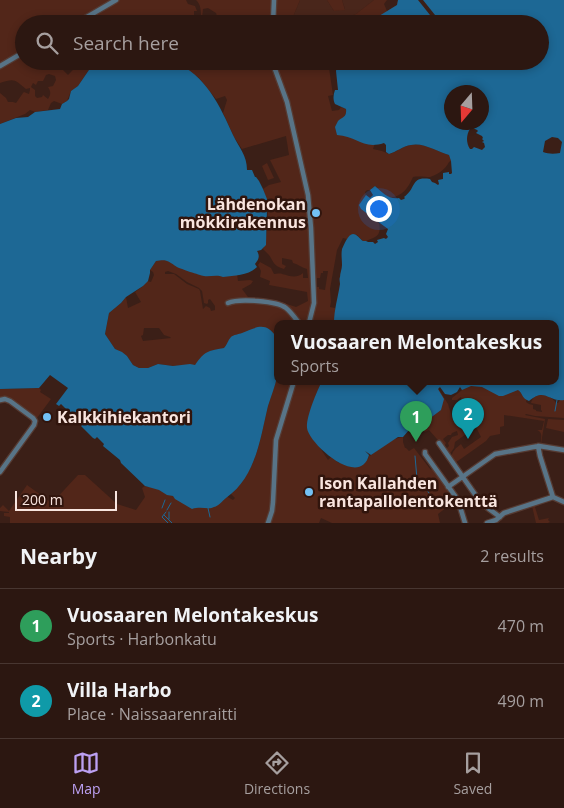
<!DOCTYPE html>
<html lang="en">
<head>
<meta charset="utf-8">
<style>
	body { margin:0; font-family:"Open Sans",sans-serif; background:#38241f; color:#f1f3f6 }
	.compass { position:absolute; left:444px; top:85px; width:45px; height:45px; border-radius:50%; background:#2c1711; box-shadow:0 2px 8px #0003; rotate:199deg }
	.scale { position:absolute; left:15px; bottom:12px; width:102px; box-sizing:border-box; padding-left:5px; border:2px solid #f9e5df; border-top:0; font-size:14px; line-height:18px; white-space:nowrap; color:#f9e5df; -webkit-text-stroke:4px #31150d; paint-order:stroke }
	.you { position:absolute; left:378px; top:208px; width:18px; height:18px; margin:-12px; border:4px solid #fff; border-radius:50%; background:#1a73e8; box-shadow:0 0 0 8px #1a73e833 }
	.badge { display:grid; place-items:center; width:32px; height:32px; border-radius:50%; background:#bca0f2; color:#fff; font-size:16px; font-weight:700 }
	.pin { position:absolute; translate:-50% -41px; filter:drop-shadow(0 1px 2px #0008) }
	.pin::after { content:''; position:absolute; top:26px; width:18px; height:15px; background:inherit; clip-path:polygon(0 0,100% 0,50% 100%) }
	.popup { position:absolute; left:274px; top:320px; width:285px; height:65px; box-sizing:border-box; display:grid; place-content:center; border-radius:10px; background:#2c1711; filter:drop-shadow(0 1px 4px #0005); font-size:16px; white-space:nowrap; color:#a69f9f }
	.popup b { font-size:19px; color:#f1f3f6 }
	.popup::after { content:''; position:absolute; left:50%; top:100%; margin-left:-10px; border:10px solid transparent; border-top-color:#2c1711 }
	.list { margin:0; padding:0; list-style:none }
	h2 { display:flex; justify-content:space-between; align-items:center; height:65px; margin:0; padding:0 20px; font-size:21px }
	h2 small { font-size:16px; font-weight:400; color:#a69f9f }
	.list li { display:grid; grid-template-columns:32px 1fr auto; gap:15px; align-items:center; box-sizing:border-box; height:75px; padding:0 20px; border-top:1px solid #483631 }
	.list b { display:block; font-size:19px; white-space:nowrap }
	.list p { margin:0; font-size:16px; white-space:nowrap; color:#a69f9f }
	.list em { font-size:16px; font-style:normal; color:#a69f9f }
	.icon { flex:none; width:28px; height:28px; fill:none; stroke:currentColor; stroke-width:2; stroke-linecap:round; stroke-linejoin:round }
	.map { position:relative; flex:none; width:564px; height:523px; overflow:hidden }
	.search { position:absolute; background:#2c1711; box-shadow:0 2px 8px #0003; left:15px; right:15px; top:15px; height:55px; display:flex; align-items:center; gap:12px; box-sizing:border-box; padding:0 18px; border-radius:28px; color:#a69f9f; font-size:19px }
	.sheet { height:215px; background:#2c1711 }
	nav { display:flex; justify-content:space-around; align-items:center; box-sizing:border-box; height:70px; border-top:1px solid #483631; background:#2c1711; font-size:14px; color:#a69f9f }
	nav a { display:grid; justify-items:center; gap:2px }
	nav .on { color:#bca0f2 }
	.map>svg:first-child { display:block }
	.built { fill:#49261b }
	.green { fill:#522619; fill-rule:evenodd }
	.water { fill:#1d6895; fill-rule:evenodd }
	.pier { fill:#3b1f17 }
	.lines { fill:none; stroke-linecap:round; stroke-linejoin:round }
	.stream { stroke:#1d6895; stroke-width:1 }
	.minor-casing { stroke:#563b33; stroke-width:7 }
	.minor { stroke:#587487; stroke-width:4.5 }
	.poi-dot { fill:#73c1f5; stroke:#31150d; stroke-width:2 }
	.labels { text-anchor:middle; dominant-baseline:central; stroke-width:5; stroke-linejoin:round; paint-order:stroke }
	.poi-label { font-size:16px; font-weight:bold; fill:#f9e5df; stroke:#31150d; text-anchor:start }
</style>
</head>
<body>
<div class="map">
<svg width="564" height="523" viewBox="0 0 564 523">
	<rect width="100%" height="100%" fill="#3b1f17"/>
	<!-- built -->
	<path class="built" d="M300,0H327L334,11L345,9L342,0H374L356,14L340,20L338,24H290Z"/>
	<!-- green -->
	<path class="green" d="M0,0H186L188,4L195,6L197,11H194V22H200L201,24H24V61H57V64L68,75C75,69 82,57 92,64L91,67L78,86L71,91L67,101L62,104L54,101L51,103L48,110L35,112L30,110L25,114L0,124V93L6,98L8,102H13L16,103L23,93L24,92L29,94L30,90V88L26,89C15,80 15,78 0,83ZM49,74L55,76L56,80L53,86L48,87C51,92 51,94 48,99L43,95L42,97L37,98L35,96V90L31,87L33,83L36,85L38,81H43L46,75Z
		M196,0H300L290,24H205L207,20L211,18L214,22L218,19L216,13L208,8L203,9L202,18H201C201,12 201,4 196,0Z
		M327,0H342L345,10L334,11Z
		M374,0H387L384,4L387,11L397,5L398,0H418L377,24L378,17L372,24H338L340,20L356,14Z
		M172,61H341H338L336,66L329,68L333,95L328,96L332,111L339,110L341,107L346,109V113L343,119L375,143L373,149L382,151L389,154C397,152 403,146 411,145C423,142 438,152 449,155L451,161L449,162C446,169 437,175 430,177C426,177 418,176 413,177C408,188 403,196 389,198L375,186L370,190H367L365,192L366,195L370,198L376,221L379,223C382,238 374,237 364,242L357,235L352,234L347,239L343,238L337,250L330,289L331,302L330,307L335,308L336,313L334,323H277V338L270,330L262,327L224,348L211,351L195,365L173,366L158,364L148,368H139L133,365L127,356L115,349L105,334L109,313L121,303L126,297L128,308L141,302L135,292L143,286L147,281L151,282L154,275L153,272L150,270L156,261L169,258L237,274L238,281L250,280L253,281L251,284L242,289L248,297L277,301L296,307L308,301L307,292L269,285L270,281L260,277L261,271L258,265L260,262L271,268L274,274C275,274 281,273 282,274C290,276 296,279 303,273V278H308L307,269C302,268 298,264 293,263L292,260L282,258V264L286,266L284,269C273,266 274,262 269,255C267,253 265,251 263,249C267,242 269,210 267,201C266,197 264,193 263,189L269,185L281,182L270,160L289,155L286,136L242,149L234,137L223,113L227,100L225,96L216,99L199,78ZM168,271L176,274L187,282L199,288L202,291L204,303L207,304L208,303V300L210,299L215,306V310L211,311L210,308L206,306L203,309L200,291L199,289L187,284L174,274H165V272ZM323,271H328L325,290L319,289V287H314V285H316L317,278H320L321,273H323ZM144,328H159L164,335L170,337L171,338L143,341L141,336L143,335Z
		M267,163L274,178L268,180L262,166Z
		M277,376V381H322C315,395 310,412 307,428L328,460L331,457L339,463L368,459L369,455L370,456L371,455C380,448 392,438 403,437V442L405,448H406L409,451L414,448L431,470L433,468L456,500L438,514L440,523H332L321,518L319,523H268L267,522L266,523H10V517L4,516V513H9V512L0,511V508L3,505L9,511L27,485L52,503L78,475H85L117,504L136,510L145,497L142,488L145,486L148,487H153L173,496L209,508L226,496L233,500L235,498L231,494C259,465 259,442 268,406C271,395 275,386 277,376Z
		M516,381L530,386L526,402L529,404L533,405V409L536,410V411L542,412V411L541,410V405L531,403C534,390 551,394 556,403H558L564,394V418L535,416L526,414L525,415L545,419L541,444C540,439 544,433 537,430H542L544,421L504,415V426L500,427V434L490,436L486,441L455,463L451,458C452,451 456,448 461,444L464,449L481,437L476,427L455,442L454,448L449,455L445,450L449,446L448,443L452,437L458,435L457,431L452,433L451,435H448L443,439L446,443L444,447L429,430L425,432L421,429L420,424L424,422L438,388L448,404L453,420L465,411L461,397L457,400H452V398L462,390L461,386Z
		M39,388L41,390L40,392L51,399L37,418L11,399L0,398V389Z
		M548,419L564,420V432L546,428Z
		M539,503L540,505L535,507L539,520L549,518L548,520L550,522L548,523H536L532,506Z"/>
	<!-- water -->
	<path class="water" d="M398,0H564V400C548,402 545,387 529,401C521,398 523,393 518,390L503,396H499L482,387L471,386L462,390L460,387L457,392L451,395L445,394L440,387L438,389L444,399L441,410L425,422L409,430L403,437H398L371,455L365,451L369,455C360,489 309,444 307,428C306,417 317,391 322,381H555V323H334C334,310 338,297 340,284C340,282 339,279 340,277C340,273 342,269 342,265C342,259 341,255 342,249C344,245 348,234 353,234C357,234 360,239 363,241H366L368,242H373L375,244L378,242L377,240L384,238L386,239L388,237L386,234L388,229L361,209L359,205L366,195L370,198L373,195L370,190L375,186C383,193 389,200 399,198L401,200L404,199L405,198L404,197C417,188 410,176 430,179L432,182L435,183L438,185L439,184L438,180L443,179V173L449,172V174H451L452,173L451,161L449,155C438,152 423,142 411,145C403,146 396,152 389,154L386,152V145L384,143C363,150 357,136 337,135L335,127C336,125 337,123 338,121C342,117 347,117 346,109L335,104C333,100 333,95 335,90H338L336,71L338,61H540V24H377L379,16L397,5ZM452,92H482V122H452ZM473,128L477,130L478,131L476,133L482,136L483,138L482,139L484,141L482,142L484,143L485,147L482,150L474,147L472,149H470C466,143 466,135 470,129ZM552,137L558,138L562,142L560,153C554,154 548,154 543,152L545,141Z
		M124,61C135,61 166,59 174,62C206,75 220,106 233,135C239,148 247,155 247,170H252L255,177H256L259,181L263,189L267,199V208L266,245L261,250L257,251C260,256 259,259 255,264L257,267C248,276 235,275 223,277C217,274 210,277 204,276C199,275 181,269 177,267C168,261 167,259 156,261L150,270V273L148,281L143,286L126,297L121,303L109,313L105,334L115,349L122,352L127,356L133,365L139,368H148L158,364L173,366L190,364L195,365C205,351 207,351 224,348C227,345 228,340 231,337C233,335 239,334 242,333C257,327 266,321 277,338C277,351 279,364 277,377C275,387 271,396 268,406C260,439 256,477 226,498C222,501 219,506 214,507C209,510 201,506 192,509L175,499L173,496L167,495L159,490L145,486L121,463L120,460L103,446L104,444L97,437L95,439L93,438L81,426L83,424L81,423L79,424L67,414L69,412L61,404L59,406L56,404L68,388L50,375L39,388L0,389V124L16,118L28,117L35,112L60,109L62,104L67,101L69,99L71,91L78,86L91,67L102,65H119Z"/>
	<!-- pier -->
	<path class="pier" d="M418,0H423L439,20L437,21L436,19L434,20Z"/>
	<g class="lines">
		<!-- stream -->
		<path class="stream" d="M555,411L557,400
			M415,456L417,479L424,486L429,493
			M162,508L165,500
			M208,508L210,517
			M167,510L171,503
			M166,512L162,517L168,523
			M169,512V519
			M164,515L172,523"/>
		<defs>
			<path id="minor" d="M75,24L116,0
				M273,24L274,0
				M272,61L287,102L308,195L311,228L314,303L309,323
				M0,66L24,52
				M228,303C239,298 277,301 286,308C291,312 295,318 299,323
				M0,400L5,399L10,401L33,418L35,421L34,425L0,472
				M439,443L481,503L500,517
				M538,446L540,456L553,497
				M425,452V454L458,500L465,523
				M448,487L495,454L539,446L564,450
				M268,523L272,511L273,502L276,440L294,381
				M487,523L496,520L504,513L553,497L564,502"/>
		</defs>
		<!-- minor casing -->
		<use href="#minor" class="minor-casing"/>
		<!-- minor -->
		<use href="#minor" class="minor"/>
	</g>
	<!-- markers -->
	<g class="poi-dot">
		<circle cx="316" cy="213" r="5"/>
		<circle cx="47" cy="417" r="5"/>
		<circle cx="309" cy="492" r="5"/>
	</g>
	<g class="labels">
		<!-- poi labels -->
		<g class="poi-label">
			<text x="306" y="204" text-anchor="end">Lähdenokan<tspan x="306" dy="18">mökkirakennus</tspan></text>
			<text x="57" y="417">Kalkkihiekantori</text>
			<text x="319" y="483">Ison Kallahden<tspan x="319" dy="18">rantapallolentokenttä</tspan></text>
		</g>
	</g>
</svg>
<svg class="compass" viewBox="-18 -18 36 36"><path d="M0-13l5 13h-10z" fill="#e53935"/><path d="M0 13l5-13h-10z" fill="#a69f9f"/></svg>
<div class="scale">200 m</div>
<div class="you"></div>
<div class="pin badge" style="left:416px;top:442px;background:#2e9e5b">1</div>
<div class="popup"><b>Vuosaaren Melontakeskus</b>Sports</div>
<div class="pin badge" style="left:468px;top:439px;background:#0f9aa8">2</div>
<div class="search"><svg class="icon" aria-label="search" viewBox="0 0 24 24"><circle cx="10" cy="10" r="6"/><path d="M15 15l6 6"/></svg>Search here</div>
</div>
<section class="sheet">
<h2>Nearby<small>2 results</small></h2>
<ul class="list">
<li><span class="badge" style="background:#2e9e5b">1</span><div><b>Vuosaaren Melontakeskus</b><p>Sports · Harbonkatu</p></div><em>470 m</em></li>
<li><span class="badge" style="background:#0f9aa8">2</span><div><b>Villa Harbo</b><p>Place · Naissaarenraitti</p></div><em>490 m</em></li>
</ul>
</section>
<nav>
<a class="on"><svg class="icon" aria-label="map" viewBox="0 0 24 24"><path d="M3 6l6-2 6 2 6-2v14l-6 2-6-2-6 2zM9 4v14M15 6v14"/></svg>Map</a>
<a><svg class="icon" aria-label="directions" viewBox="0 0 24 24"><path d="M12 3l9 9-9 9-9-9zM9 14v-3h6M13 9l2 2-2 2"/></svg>Directions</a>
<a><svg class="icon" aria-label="saved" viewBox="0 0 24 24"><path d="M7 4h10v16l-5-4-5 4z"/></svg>Saved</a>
</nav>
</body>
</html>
